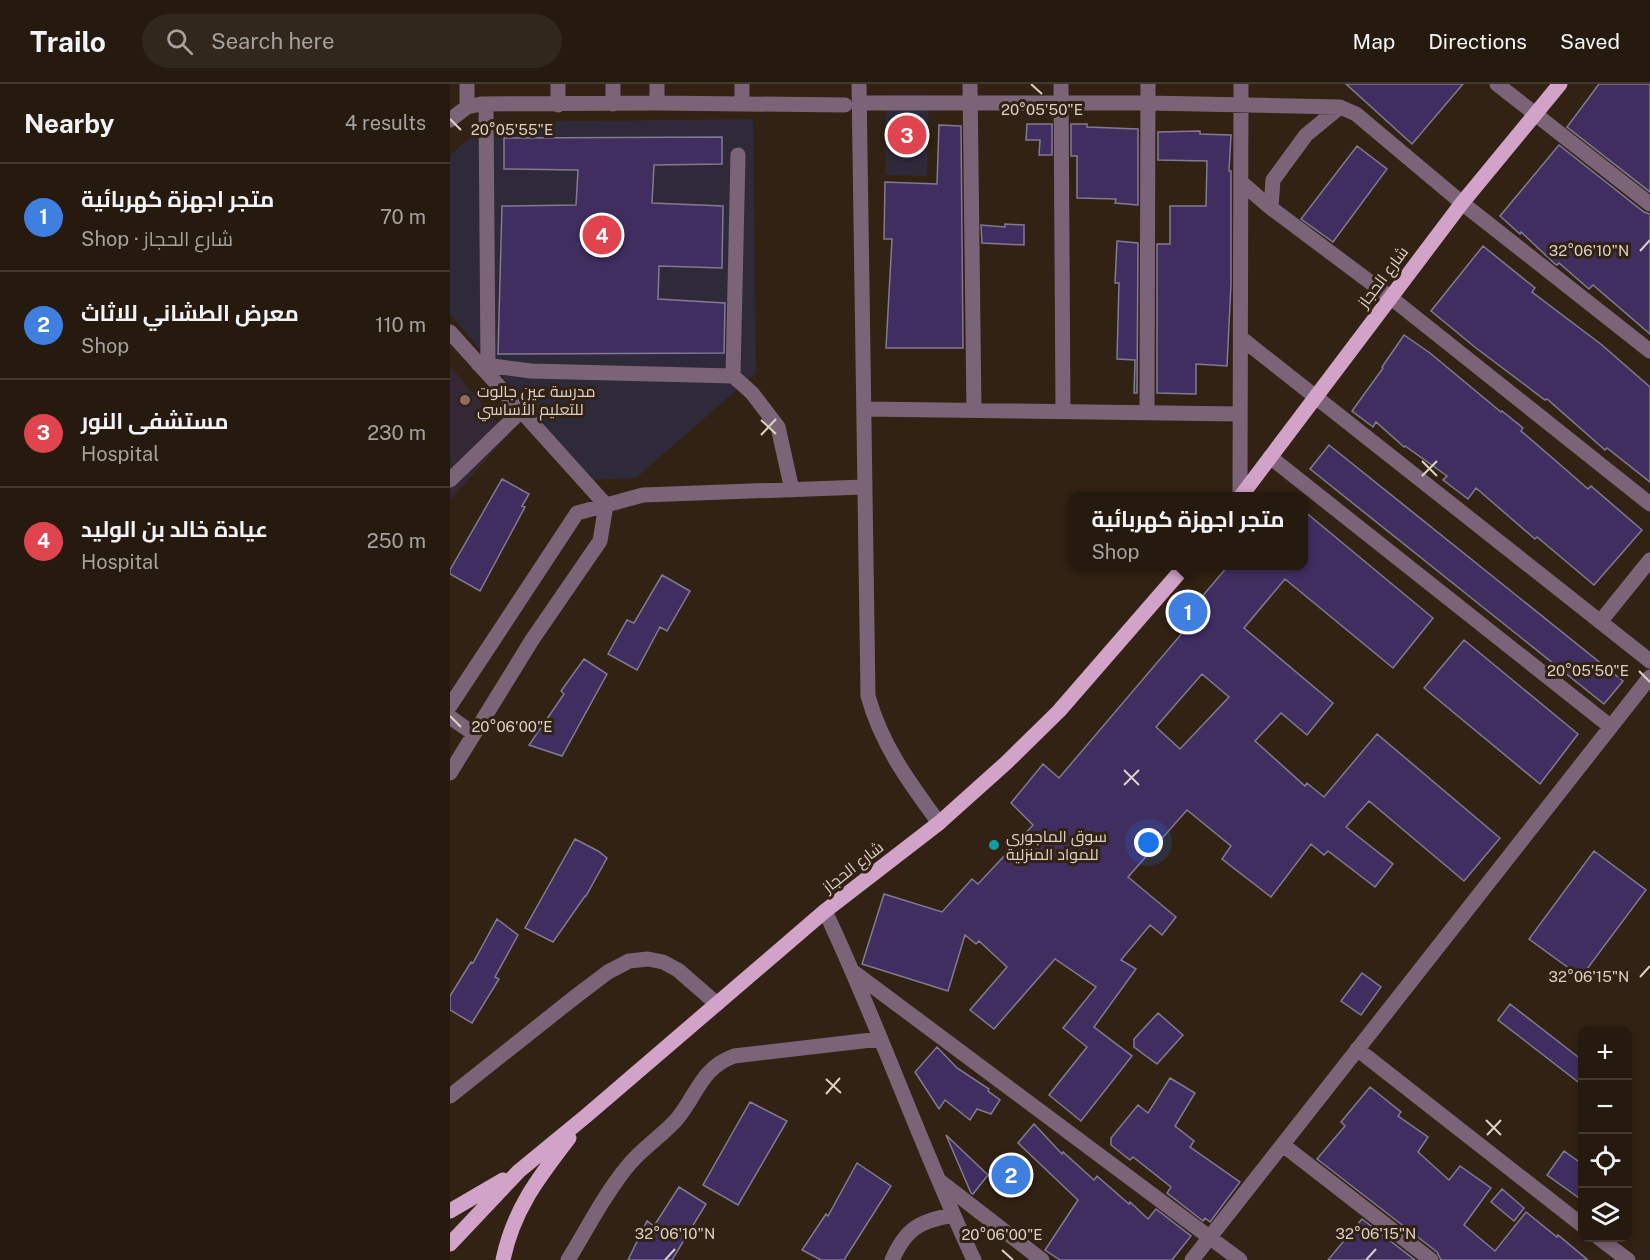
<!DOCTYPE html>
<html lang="en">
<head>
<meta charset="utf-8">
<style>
	body { margin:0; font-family:"Public Sans",Cairo,sans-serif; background:#32271c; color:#f1f3f6 }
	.controls { position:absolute; right:18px; bottom:18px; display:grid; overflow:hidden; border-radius:12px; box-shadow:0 3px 9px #0003 }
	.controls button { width:54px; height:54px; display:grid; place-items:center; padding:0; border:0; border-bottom:2px solid #42382e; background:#261a0e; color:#f1f3f6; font:30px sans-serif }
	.you { position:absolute; left:699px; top:759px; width:21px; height:21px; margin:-15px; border:4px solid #fff; border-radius:50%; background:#1a73e8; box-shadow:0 0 0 9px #1a73e833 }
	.badge { display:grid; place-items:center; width:39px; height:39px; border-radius:50%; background:#d89bf8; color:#fff; font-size:20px; font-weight:700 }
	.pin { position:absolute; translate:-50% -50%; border:3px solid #fff; box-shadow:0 2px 6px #0006 }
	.popup { position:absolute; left:618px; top:408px; width:240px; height:78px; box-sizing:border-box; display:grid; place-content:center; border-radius:12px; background:#261a0e; filter:drop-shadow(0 2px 4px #0005); font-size:20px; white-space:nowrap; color:#a4a19e }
	.popup b { font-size:22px; color:#f1f3f6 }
	.popup::after { content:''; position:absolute; left:50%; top:100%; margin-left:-12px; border:12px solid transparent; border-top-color:#261a0e }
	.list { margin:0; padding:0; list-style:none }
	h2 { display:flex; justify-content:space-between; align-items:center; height:78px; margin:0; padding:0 24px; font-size:26px }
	h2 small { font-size:20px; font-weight:400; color:#a4a19e }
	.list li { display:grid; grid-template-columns:39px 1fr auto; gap:18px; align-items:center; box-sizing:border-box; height:108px; padding:0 24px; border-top:2px solid #42382e }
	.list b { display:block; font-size:22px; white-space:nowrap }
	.list p { margin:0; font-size:20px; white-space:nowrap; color:#a4a19e }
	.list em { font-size:20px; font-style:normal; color:#a4a19e }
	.icon { flex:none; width:33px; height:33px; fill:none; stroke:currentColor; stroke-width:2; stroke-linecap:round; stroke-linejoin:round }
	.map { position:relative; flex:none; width:1200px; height:1176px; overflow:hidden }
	header { display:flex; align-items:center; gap:36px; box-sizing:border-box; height:84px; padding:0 30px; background:#261a0e; border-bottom:2px solid #42382e }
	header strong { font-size:28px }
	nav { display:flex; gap:33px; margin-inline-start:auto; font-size:21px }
	.search { width:420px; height:54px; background:#32271c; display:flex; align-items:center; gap:15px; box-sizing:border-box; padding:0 21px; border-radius:33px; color:#a4a19e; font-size:22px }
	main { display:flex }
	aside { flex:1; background:#261a0e }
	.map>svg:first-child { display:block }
	.education { fill:#352835 }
	.medical { fill:#2e2a3a }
	.building { fill:#412e61; stroke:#817a91; stroke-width:1.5; fill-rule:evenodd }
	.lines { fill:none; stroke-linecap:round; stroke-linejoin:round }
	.minor { stroke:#7b6477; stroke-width:15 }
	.major { stroke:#d2a3c9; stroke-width:15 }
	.ticks { fill:none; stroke:#dcd1c7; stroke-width:2 }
	.education-dot { fill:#8d6e63; stroke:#322213; stroke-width:2 }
	.culture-dot { fill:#0f9aa8; stroke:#322213; stroke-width:2 }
	.labels { text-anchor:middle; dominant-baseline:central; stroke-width:6; stroke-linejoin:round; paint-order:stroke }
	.street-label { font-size:16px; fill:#dcd1c7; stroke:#322213 }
	.poi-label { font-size:16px; fill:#dcd1c7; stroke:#322213; text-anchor:start }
	.ticks-label { font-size:15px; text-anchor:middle; fill:#dcd1c7; stroke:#322213; stroke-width:6; stroke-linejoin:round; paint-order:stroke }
</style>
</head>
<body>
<header>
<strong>Trailo</strong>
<div class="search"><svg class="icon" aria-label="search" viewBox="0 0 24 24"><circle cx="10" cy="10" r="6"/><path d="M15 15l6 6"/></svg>Search here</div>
<nav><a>Map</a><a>Directions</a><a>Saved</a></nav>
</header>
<main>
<aside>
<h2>Nearby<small>4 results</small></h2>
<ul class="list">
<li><span class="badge" style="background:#3f7fe0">1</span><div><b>متجر اجهزة كهربائية</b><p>Shop · شارع الحجاز</p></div><em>70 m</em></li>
<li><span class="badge" style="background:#3f7fe0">2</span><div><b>معرض الطشاني للاثاث</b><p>Shop</p></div><em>110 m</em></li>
<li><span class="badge" style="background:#e0444e">3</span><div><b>مستشفى النور</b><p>Hospital</p></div><em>230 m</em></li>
<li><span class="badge" style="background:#e0444e">4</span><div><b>عيادة خالد بن الوليد</b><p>Hospital</p></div><em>250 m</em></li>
</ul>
</aside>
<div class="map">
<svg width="1200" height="1176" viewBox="0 0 1200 1176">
	<rect width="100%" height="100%" fill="#322213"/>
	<!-- education -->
	<path class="education" d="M0,282L58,351L0,416Z"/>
	<!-- medical -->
	<path class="medical" d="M436,11H479L477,92L435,91Z
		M303,35L306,289L186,394L139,396L0,230V71L38,38Z"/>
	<!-- building -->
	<path class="building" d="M896,0H1013L962,60Z
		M1149,0H1200V108L1117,43Z
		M577,40H602V71H589L590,56H576Z
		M621,40H637V43L688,45V121L665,119L666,115L627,114V72H621Z
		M489,41L511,42L513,264H436L442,155H434L435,98L487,100Z
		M750,47V50L781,51L779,87H781V200L777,282L746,280V310L707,309V160H720V122H756L757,77L708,76V48Z
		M272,53V80L204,81L202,119L273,122L272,184L209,182L208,215L275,219L274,269L48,270L52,122L126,121L128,86L54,85V54Z
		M1109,61L1194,128L1200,130V250L1143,201L1139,205L1109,179L1107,181L1105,180L1071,148L1070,150L1050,132Z
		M907,62L937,85L883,158L851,135Z
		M555,140L574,141V161L532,159L531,141L555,143Z
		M667,157L688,159L687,309H684L685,276L667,275L669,199H665Z
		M1033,162L1085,204L1082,208L1152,261L1200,303V398L1157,364L1155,366L1097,315L1095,316L1026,264L981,227Z
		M954,251L980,269L1051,328L1052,327L1073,344L1071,347L1114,384L1138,405L1141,402L1192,446L1144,501L1087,453L1085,455L1026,404L1018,415L993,396L997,392L955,362L954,363L926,338L923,343L902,327L933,284L932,283Z
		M879,361L1173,597L1154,620L860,385Z
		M52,395L79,410L72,422L75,423L30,507L0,490V486Z
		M854,427L983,534L943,584L835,495L794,544L883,619L857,651L831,629L805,657L855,702L857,699L874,713L927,650L1050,754L1014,797L919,717L896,743L943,780L925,803L878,767L874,771L861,760L821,813L772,775L781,762L737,726L678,793L726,833L712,851L700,841L671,876L686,885L644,943L682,972L631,1037L599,1011L637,963L613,944L646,903L605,875L544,945L520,926L557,883L529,857L526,860L515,851L498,907L412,880L434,810L492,828L522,795L528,800L583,741L561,719L593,680L609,694L734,547L727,542L778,482H854ZM752,590L779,613L730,665L706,643Z
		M212,491L240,507L217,547L210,543L187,586L158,570L177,536L184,539Z
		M1014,556L1128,650L1090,700L974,604Z
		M134,575L157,590L112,672L79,661L114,610L111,607Z
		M125,755L148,767L157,774L136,812H135L103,858L75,844Z
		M1144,767L1196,806L1131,893L1079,855Z
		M47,835L68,851L45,893L49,895L22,939L0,926V912L21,878L23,879Z
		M912,889L931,903L911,931L891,917Z
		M1060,920L1132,976V1001L1048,936Z
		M708,929L733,951L707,980L684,963V955Z
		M487,963L507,984L539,1005L538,1007L550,1016L541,1030L527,1025L520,1036L495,1016L489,1025L465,988Z
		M720,994L745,1009L725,1042L744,1057L740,1063L790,1098L760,1138L755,1134L753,1137L717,1109L721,1103L683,1073L680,1076L661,1061V1054L688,1021L698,1029Z
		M920,1003L951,1028L948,1032L978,1053L968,1068L999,1096L1010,1082L1041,1104L1014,1141L1045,1167L1076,1128L1107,1153L1108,1151L1138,1176H991L987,1168L867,1075L895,1042L891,1038Z
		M300,1018L337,1037L288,1121L253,1101Z
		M584,1040L612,1070L613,1068L644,1096L647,1092L679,1120L680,1118L698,1135L706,1125L741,1152L722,1176H610L595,1166L628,1116L568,1059Z
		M496,1051L538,1091L523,1110L521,1109Z
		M1114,1067L1132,1080V1116L1097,1091Z
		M407,1079L441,1102L394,1176H371L352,1166L376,1130L378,1132Z
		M229,1103L256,1120L222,1176H178L197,1137L204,1142Z
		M1052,1105L1074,1124L1064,1137L1041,1118Z
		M912,1135L965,1176H878Z"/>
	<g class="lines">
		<!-- minor -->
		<path class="minor" d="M17,0V23
			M163,0V20
			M207,0V19
			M292,0V19
			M409,0L418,612C432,662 459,698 489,739
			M520,0L524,326
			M611,0L613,327
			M1047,0L1200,120
			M410,19H698L890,23L906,30L1012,119L1200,267
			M36,20L38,282
			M108,21V0
			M0,36L17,23L31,20L207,19L395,21
			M792,99L821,124L940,213L1200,420
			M821,124L823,96L856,51L890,23
			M0,248L156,421
			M791,254L1200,577
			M28,280L81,287L283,292L302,309L328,343L342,406
			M283,292L288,71
			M414,325L790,330
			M697,329L698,0
			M820,373L1161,643
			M0,396L71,327
			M790,412L791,0
			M1150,538L1200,476
			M0,622L127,429L193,411L414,403
			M0,633L24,650
			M0,689L82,556L150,457L156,421
			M375,827C429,941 470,1061 524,1176
			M405,889L790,1176
			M907,965L1132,1141
			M0,1012L125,913L158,888L179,877L198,875L213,878L228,886L267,920
			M833,1061L981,1176
			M491,1098L592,1176
			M1149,1154L1178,1176
			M118,1176C137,1145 154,1111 177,1083C191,1065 212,1052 227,1035C247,1011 251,984 284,972L430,955
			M442,1176C456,1144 470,1137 503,1131
			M742,1176L1200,593"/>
		<!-- major -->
		<path class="major" d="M791,412L1012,119L1110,0
			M0,1127L53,1096
			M0,1160L69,1087L136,1032L375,827L489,739L556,679L609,627L735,482
			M53,1176C63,1126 89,1093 119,1054"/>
	</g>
	<!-- ticks -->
	<path class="ticks" d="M581,0L592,10M0,35L11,46M1190,167L1200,156M311,336L326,350M311,351L326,335M972,377L987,392M972,392L987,377M1189,587L1200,598M0,632L11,643M674,686L689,701M674,701L689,686M1190,893L1200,882M376,995L391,1009M376,1010L390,994M1036,1036L1051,1051M1037,1051L1051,1036M552,1166L563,1176M215,1176L225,1165M916,1176L926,1165"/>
	<!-- markers -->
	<circle class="education-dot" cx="15" cy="316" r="6"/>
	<circle class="culture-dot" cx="544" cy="761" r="6"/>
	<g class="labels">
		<!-- street labels -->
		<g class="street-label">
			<text transform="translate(933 193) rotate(-53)">شارع الحجاز</text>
			<text transform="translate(403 783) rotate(-38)">شارع الحجاز</text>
		</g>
		<!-- poi labels -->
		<g class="poi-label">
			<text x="27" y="307">مدرسة عين جالوت<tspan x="27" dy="18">للتعليم الأساسي</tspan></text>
			<text x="556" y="752">سوق الماجوري<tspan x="556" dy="18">للمواد المنزلية</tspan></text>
		</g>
	</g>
	<g class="ticks-label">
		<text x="592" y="31">20°05'50"E</text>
		<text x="62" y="51">20°05'55"E</text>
		<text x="1139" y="172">32°06'10"N</text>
		<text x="1138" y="592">20°05'50"E</text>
		<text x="62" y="648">20°06'00"E</text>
		<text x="1139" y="898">32°06'15"N</text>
		<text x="225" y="1155">32°06'10"N</text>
		<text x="926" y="1155">32°06'15"N</text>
		<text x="552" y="1156">20°06'00"E</text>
	</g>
</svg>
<div class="controls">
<button>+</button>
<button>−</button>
<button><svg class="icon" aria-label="locate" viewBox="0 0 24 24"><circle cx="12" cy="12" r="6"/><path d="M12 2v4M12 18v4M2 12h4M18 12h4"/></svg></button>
<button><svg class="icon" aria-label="layers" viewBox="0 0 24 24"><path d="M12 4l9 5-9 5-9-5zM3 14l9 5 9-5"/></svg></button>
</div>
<div class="you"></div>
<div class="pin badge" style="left:738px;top:528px;background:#3f7fe0">1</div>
<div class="popup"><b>متجر اجهزة كهربائية</b>Shop</div>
<div class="pin badge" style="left:561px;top:1091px;background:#3f7fe0">2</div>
<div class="pin badge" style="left:457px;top:51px;background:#e0444e">3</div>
<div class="pin badge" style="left:152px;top:151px;background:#e0444e">4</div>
</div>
</main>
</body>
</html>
